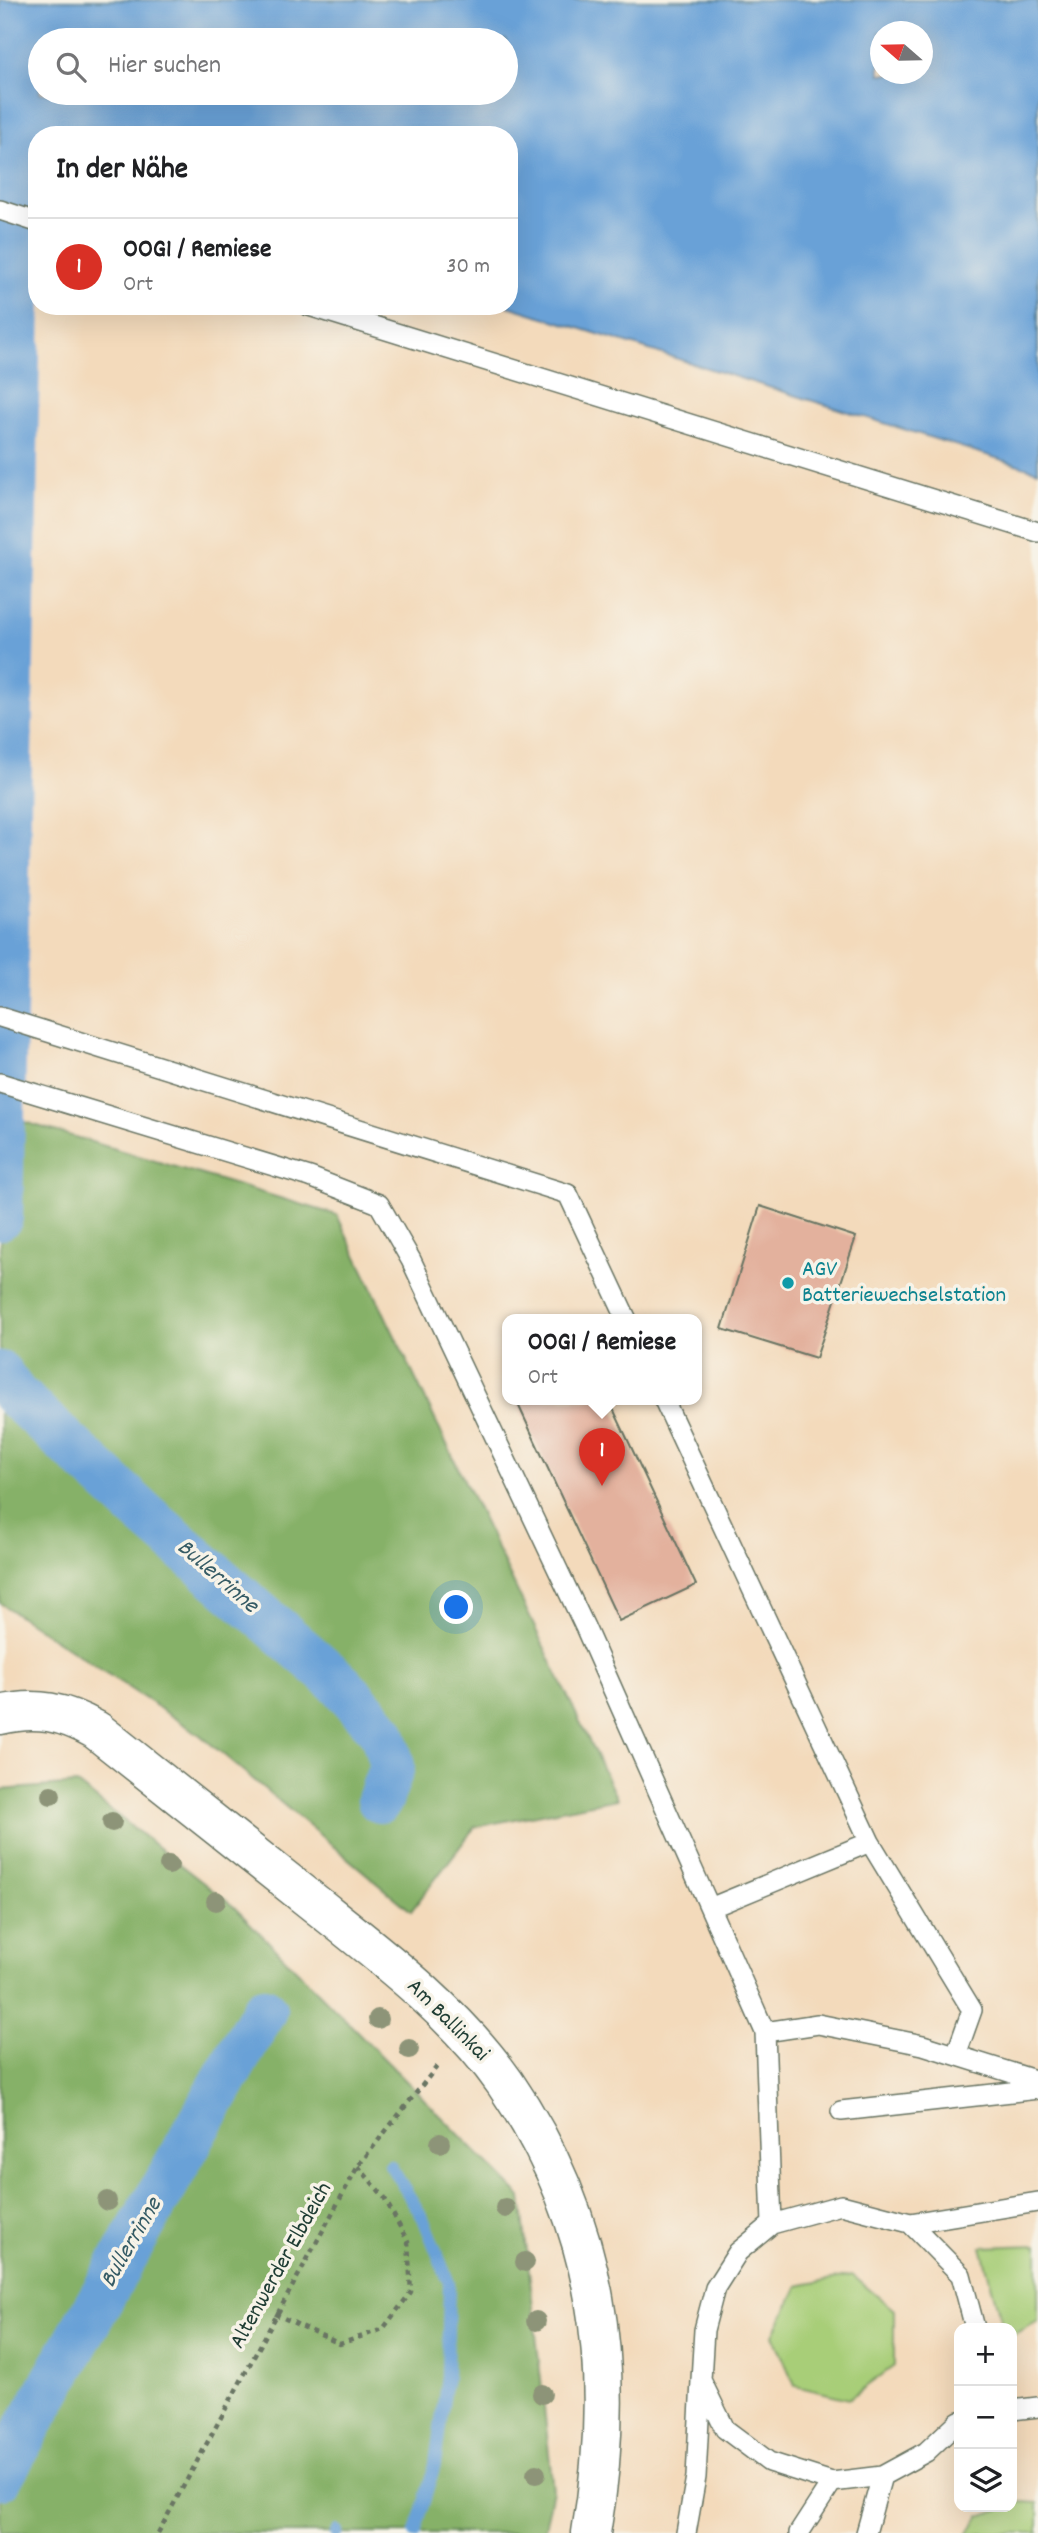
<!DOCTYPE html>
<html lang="de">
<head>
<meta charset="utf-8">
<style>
	body { margin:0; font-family:Dekko,sans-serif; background:#f6f6f6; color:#202124 }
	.controls { position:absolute; right:21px; bottom:21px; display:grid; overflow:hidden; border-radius:14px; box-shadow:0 7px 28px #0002 }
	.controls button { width:63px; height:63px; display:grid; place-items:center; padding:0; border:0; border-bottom:2px solid #e0e0e0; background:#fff; color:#202124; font:35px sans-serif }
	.compass { position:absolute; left:870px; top:21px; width:63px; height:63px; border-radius:50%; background:#fff; box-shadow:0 7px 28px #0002; rotate:290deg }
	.you { position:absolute; left:457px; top:1608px; width:24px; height:24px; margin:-18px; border:5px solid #fff; border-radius:50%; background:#1a73e8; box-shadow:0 0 0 10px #1a73e833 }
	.badge { display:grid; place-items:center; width:46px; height:46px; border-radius:50%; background:#d93025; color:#fff; font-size:23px; font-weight:700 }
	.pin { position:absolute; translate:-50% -58px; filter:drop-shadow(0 2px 4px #0008) }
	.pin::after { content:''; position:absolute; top:37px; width:24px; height:21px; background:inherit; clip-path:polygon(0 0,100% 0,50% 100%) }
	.popup { position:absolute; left:502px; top:1314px; width:200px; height:91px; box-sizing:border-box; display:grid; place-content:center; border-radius:14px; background:#fff; filter:drop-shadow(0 2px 5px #0005); font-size:23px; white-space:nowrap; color:#757577 }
	.popup b { font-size:26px; color:#202124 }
	.popup::after { content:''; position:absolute; left:50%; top:100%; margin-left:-14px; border:14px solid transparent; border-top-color:#fff }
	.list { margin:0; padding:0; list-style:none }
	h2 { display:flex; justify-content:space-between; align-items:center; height:91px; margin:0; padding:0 28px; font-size:30px }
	h2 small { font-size:23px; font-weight:400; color:#757577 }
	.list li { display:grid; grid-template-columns:46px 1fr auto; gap:21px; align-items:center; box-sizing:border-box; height:98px; padding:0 28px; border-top:2px solid #e0e0e0 }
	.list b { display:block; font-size:26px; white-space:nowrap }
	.list p { margin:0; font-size:23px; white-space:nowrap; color:#757577 }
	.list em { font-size:23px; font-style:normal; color:#757577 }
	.icon { flex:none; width:38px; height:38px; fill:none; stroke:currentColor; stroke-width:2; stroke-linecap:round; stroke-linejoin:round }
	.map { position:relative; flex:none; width:1038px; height:2533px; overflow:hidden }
	.search { position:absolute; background:#fff; box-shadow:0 7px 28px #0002; left:28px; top:28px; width:490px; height:77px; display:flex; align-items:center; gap:18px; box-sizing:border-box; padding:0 24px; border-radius:38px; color:#757577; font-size:26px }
	.panel { position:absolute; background:#fff; box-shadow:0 7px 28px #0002; left:28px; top:126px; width:490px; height:189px; border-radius:28px }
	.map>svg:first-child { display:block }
	.green { fill:#a8ce78; stroke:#648656; stroke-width:2 }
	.forest { fill:#86b168; stroke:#52774e; stroke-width:2 }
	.water { fill:#69a1d7; stroke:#446f86; stroke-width:2; fill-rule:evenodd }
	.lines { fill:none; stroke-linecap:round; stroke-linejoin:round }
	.stream { stroke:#69a1d7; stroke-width:12 }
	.canal { stroke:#69a1d7; stroke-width:46 }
	.building { fill:#e3b19d }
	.lane-casing { stroke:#697463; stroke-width:22 }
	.street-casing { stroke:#697463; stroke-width:41 }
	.path { stroke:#697463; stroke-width:4.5; stroke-dasharray:5 5; stroke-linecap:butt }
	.lane { stroke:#fff; stroke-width:19 }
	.street { stroke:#fff; stroke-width:38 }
	.tree { fill:#8d9478 }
	.culture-dot { fill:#0f9aa8; stroke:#f7f3e8; stroke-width:2.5 }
	.labels { text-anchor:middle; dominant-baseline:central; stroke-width:7; stroke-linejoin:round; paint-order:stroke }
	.culture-label { font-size:23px; fill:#0d838f; stroke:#f7f3e8; text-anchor:start }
	.street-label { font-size:23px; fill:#1f3d34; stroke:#f7f3e8 }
	.water-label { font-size:24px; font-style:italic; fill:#355b65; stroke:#f7f3e8 }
</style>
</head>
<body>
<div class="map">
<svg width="1038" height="2533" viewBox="0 0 1038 2533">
	<rect width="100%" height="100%" fill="#f7f3e8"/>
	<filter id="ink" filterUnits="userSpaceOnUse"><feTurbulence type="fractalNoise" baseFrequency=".0143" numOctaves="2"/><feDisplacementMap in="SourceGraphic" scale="14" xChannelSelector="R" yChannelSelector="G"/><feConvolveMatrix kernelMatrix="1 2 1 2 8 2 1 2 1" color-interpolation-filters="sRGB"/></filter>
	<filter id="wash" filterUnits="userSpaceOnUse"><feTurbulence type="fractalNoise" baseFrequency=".00686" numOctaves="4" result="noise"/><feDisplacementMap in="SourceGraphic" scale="28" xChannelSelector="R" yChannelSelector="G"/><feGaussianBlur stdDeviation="1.57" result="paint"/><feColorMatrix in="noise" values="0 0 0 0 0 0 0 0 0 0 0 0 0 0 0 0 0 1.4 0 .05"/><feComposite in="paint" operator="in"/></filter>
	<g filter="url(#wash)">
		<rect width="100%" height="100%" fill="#f3dabb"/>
		<!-- green -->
		<path class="green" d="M1038,2245V2321L1012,2336V2328H1003L981,2247Z
			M852,2275L894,2310V2366L849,2399L795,2386L773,2335L798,2286Z
			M1021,2502L1038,2503V2533H968L980,2516Z"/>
		<!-- forest -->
		<path class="forest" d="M11,1118L337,1215L617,1799L475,1827L411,1911L200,1735L0,1603V1146Z
			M77,1784L233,1906L521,2197L553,2490L544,2533H0V1790Z"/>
		<!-- water -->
		<path class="water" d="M0,0H1038V471L508,306L509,135H37V160L0,149ZM880,32H922V74H880ZM40,40H506V93H40Z"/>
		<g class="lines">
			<!-- stream -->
			<path class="stream" d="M390,2165L423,2218L449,2283L447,2376L435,2464L415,2533
				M336,2533L337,2531"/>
			<!-- canal -->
			<path class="canal" d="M0,1217L21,155
				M0,1374L15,1395L144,1514L342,1685L383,1733L392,1766L380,1800
				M0,2477L264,2010"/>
		</g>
		<g id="blocks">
			<!-- building -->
			<path class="building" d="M760,1206L856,1237L816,1358L722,1329Z
				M516,1400H609L696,1585L619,1621Z"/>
		</g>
	</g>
	<g filter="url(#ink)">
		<use href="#blocks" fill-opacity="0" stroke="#697463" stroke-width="2"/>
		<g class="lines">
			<defs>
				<path id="lane" d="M0,210L37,222
					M309,306L1038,532
					M0,1017L568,1194L627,1320
					M0,1083L310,1177L379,1204L411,1260L585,1627L765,2032L772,2224
					M664,1400L870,1842
					M710,1908L870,1842L972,2010L956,2055
					M765,2032L818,2024L923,2045L1038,2081
					M841,2111L1038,2089
					M910,2223L1038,2202
					M1012,2410L1038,2407
					M959,2421L926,2452L882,2476L832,2482L769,2462L725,2429L701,2380L704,2330L715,2288L738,2252L772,2224L841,2205L910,2223L961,2275L975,2328
					M686,2533L696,2477L701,2381
					M799,2533L832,2482
					M866,2533L882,2476"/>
				<path id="street" d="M0,1715C37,1706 64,1712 96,1730C167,1786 238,1842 308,1898C377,1953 454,2010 505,2083C600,2222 619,2370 591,2533"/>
			</defs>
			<!-- lane casing -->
			<use href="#lane" class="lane-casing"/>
			<!-- street casing -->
			<use href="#street" class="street-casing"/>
			<!-- path -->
			<path class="path" d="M275,2314L340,2344L383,2329L411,2292L408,2242L384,2197L358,2166
				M158,2533L358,2166L439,2064"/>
			<!-- lane -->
			<use href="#lane" class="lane"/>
			<!-- street -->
			<use href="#street" class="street"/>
		</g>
		<!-- trees -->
		<g class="tree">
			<circle cx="51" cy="1795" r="10"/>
			<circle cx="112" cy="1822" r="10"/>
			<circle cx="169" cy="1865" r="10"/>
			<circle cx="216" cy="1901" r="10"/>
			<circle cx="378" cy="2019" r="10"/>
			<circle cx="409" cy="2049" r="10"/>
			<circle cx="440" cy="2143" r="10"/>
			<circle cx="107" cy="2201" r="10"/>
			<circle cx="505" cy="2208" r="10"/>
			<circle cx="525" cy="2262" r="10"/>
			<circle cx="536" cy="2321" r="10"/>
			<circle cx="542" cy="2394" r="10"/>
			<circle cx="536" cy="2474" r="10"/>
		</g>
	</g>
	<!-- markers -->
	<circle class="culture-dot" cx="788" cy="1283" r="7"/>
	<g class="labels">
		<!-- culture labels -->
		<g class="culture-label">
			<text x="802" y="1270">AGV<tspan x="802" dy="26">Batteriewechselstation</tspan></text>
		</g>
		<!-- street labels -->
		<g class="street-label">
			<text transform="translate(447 2021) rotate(45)">Am Ballinkai</text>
			<text transform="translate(282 2266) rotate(-61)">Altenwerder Elbdeich</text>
		</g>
		<!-- water labels -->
		<g class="water-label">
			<text transform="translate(217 1577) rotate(41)">Bullerrinne</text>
			<text transform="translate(132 2243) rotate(-60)">Bullerrinne</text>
		</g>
	</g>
</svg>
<div class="controls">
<button>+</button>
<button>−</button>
<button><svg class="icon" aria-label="layers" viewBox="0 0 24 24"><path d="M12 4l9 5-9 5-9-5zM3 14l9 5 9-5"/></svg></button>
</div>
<svg class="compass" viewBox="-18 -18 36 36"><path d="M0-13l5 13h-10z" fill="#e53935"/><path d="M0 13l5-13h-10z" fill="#757577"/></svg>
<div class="you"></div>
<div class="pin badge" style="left:602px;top:1486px">1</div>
<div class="popup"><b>OOG1 / Remiese</b>Ort</div>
<div class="search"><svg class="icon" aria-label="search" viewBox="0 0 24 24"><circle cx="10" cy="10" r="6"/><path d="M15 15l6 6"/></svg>Hier suchen</div>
<section class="panel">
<h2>In der Nähe<small></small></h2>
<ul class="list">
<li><span class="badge">1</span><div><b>OOG1 / Remiese</b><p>Ort</p></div><em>30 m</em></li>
</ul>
</section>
</div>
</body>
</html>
